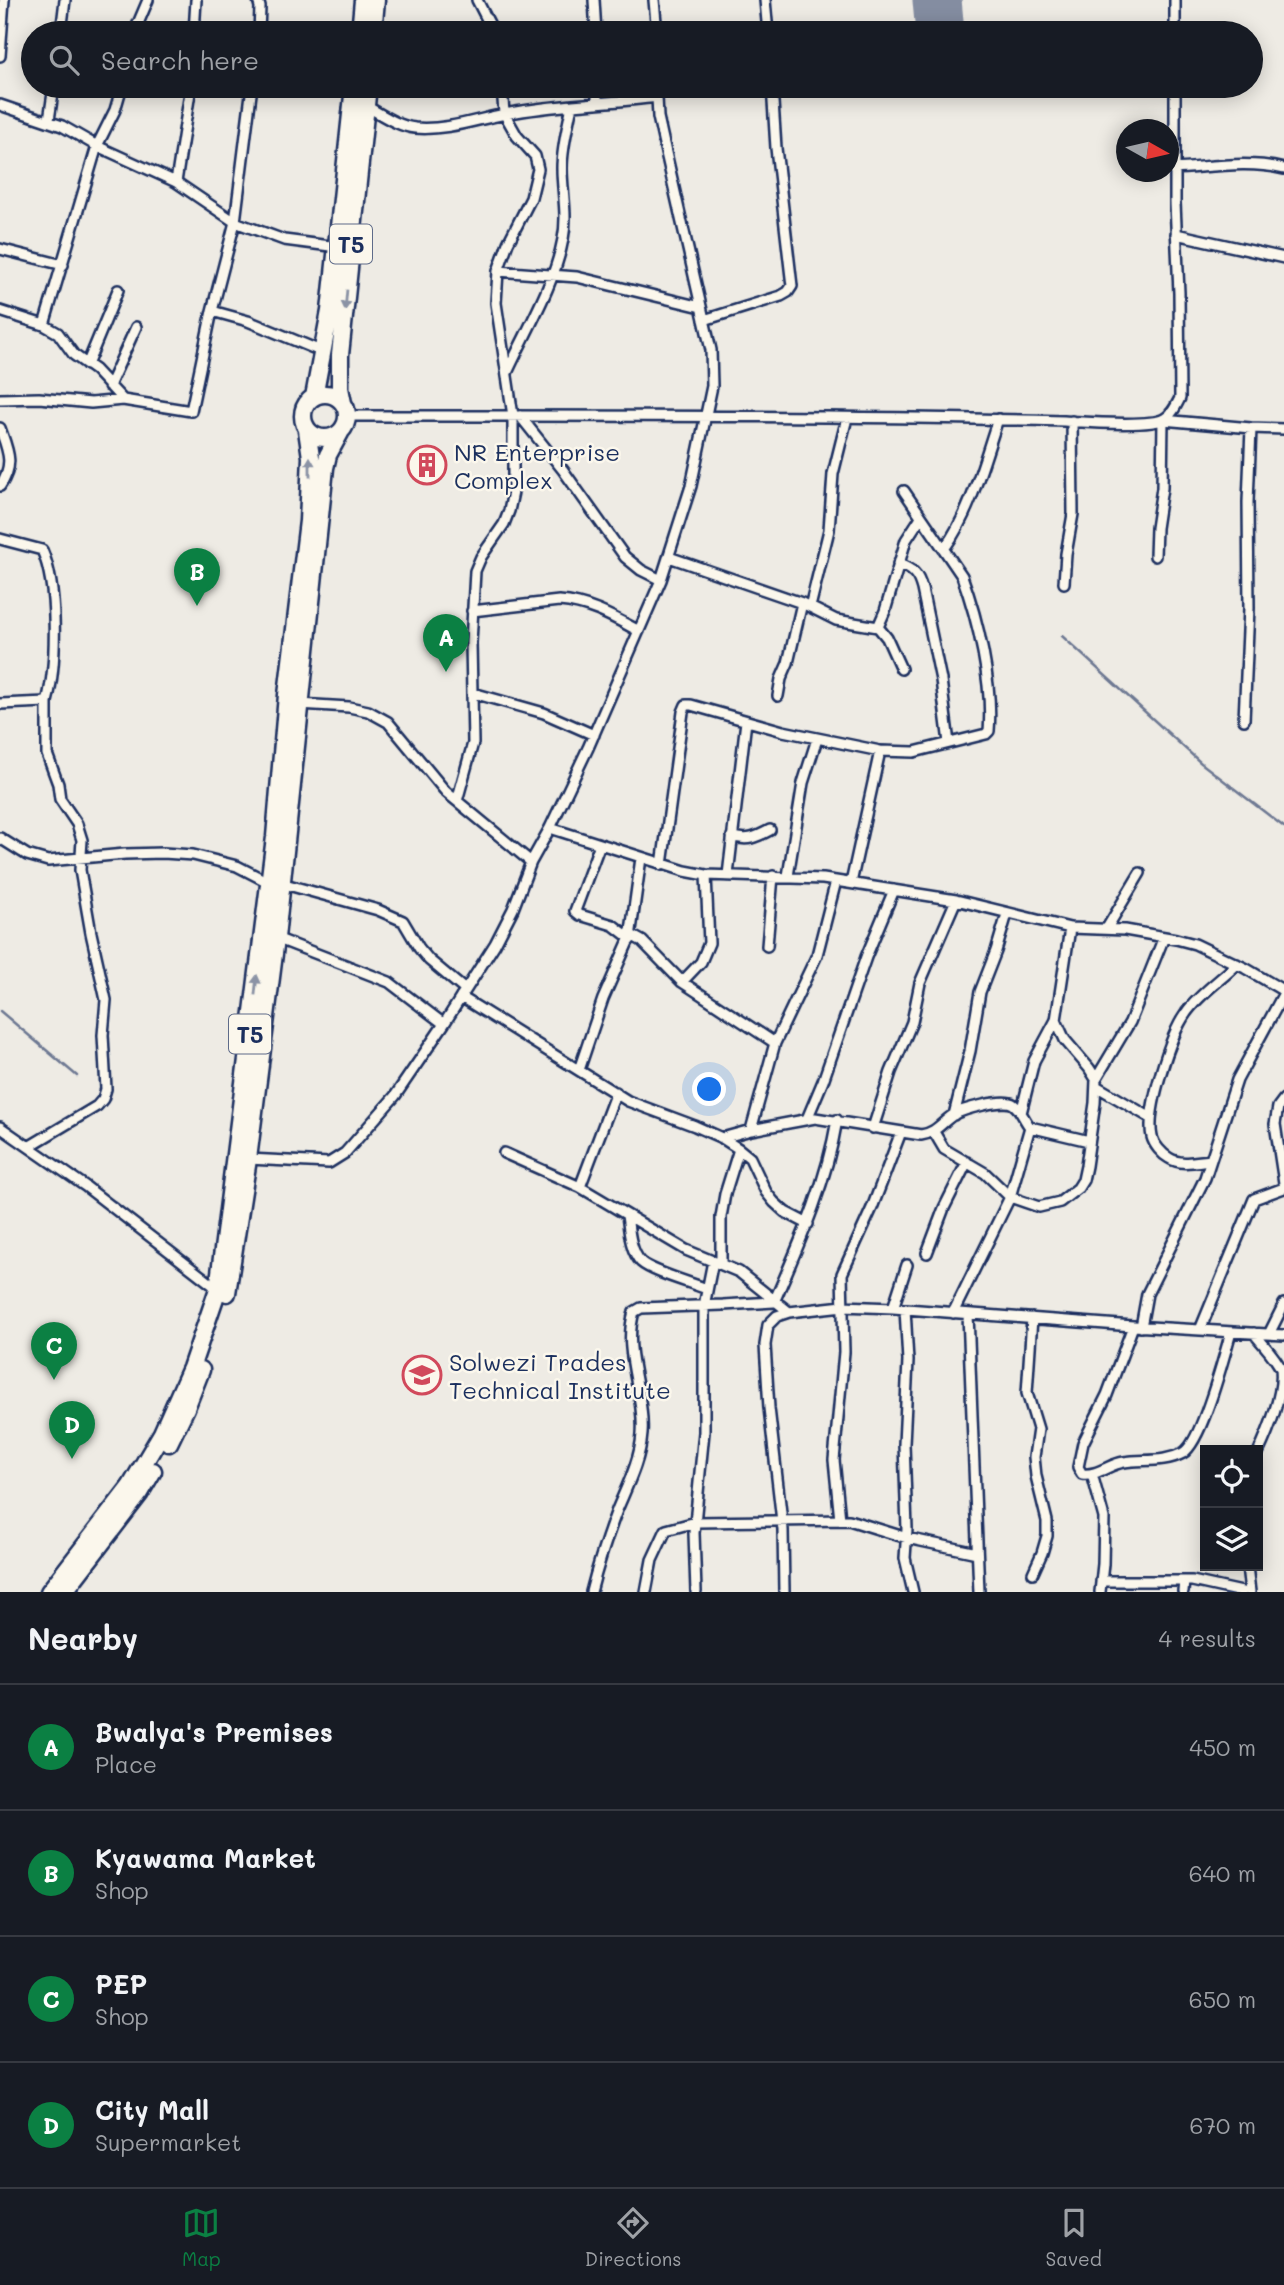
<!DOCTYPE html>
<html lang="en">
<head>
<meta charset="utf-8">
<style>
	body { margin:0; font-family:Mali,sans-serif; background:#20242c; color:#f1f3f6 }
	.controls { position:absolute; right:21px; bottom:21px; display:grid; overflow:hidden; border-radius:0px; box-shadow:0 4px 18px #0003 }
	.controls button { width:63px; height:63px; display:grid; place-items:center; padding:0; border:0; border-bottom:2px solid #363941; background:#171b24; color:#f1f3f6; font:35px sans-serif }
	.compass { position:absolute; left:1116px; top:119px; width:63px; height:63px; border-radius:50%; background:#171b24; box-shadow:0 4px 18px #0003; rotate:98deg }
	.you { position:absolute; left:710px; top:1090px; width:24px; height:24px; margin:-18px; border:5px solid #fff; border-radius:50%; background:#1a73e8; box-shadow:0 0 0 10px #1a73e833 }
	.badge { display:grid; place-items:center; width:46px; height:46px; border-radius:50%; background:#0b8043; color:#fff; font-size:23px; font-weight:700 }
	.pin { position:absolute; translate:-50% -58px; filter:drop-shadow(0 2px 4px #0008) }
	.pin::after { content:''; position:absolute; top:37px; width:24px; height:21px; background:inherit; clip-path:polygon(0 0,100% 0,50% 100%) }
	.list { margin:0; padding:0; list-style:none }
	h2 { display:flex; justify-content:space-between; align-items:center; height:91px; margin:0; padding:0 28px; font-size:30px }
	h2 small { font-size:23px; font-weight:400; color:#9ea1a6 }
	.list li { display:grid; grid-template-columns:46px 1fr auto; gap:21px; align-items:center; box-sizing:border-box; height:126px; padding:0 28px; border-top:2px solid #363941 }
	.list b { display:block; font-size:26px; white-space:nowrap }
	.list p { margin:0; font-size:23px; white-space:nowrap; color:#9ea1a6 }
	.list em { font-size:23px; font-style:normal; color:#9ea1a6 }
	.icon { flex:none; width:38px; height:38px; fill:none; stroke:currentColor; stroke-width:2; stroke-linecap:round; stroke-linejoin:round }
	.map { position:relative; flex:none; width:1284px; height:1592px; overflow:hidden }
	.search { position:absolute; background:#171b24; box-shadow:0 4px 18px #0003; left:21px; right:21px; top:21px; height:77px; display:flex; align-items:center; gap:18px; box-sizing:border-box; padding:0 24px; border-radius:38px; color:#9ea1a6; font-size:26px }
	.sheet { height:595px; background:#171b24 }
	nav { display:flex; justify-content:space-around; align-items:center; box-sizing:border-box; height:98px; border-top:2px solid #363941; background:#171b24; font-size:19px; color:#9ea1a6 }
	nav a { display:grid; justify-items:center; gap:4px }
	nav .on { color:#0b8043 }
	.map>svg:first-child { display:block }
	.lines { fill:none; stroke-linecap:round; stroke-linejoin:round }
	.stream { stroke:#6d7892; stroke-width:2.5 }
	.runway { stroke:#848da1; stroke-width:49 }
	.street-casing { stroke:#1b2f5e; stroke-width:14 }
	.highway-casing { stroke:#1b2f5e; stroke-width:21 }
	.street { stroke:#fbf7ec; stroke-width:9 }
	.highway { stroke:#fbf7ec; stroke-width:16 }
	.oneway { fill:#8b93a5 }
	.labels { text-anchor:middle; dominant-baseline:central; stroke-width:5; stroke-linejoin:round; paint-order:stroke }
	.shield { fill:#fbf7ec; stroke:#5e6b89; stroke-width:2 }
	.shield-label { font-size:23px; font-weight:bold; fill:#1b2f5e }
	.poi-label { font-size:24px; fill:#1b2f5e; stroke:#fbf7ec; text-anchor:start }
</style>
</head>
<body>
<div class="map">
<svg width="1284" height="1592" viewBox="0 0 1284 1592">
	<rect width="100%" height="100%" fill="#eeebe4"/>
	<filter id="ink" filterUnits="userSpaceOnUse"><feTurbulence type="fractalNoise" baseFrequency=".0143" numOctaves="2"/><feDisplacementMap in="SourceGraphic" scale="14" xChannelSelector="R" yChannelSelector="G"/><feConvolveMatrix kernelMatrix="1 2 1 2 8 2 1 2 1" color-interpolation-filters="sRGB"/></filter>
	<g filter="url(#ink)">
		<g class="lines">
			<!-- stream -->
			<path class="stream" d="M1062,636L1201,763L1284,827
				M0,1011L77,1076"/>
			<!-- runway -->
			<path class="runway" d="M937,0L940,33"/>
			<defs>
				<path id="street" d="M258,0L260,7L259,33
					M477,0L494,33
					M594,0L596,33
					M654,0L657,33
					M765,0L768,33
					M61,33L65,0
					M134,33L148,0
					M194,33L196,0
					M1175,33V0
					M0,56L4,0
					M597,86V103
					M657,97V86
					M0,105L62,126L97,146L176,182L235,222L284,240L338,247
					M49,120L54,86
					M1175,169C1210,167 1250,160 1284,169
					M176,182L191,86
					M1176,234L1284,258
					M0,249L63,265
					M498,271L577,277L701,307
					M0,311L44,325L58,333L74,355L95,370L123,400
					M212,311L235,222L252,86
					M704,320L781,296L788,292L792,286L776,148L772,86
					M44,325L97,146L115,110L122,86
					M87,365L118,290
					M507,373C526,331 555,284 563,239C568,215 562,192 562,168C562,147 568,126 572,105
					M109,386L136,327
					M0,399L39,398L91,403L123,400L191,411L212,311L248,321L323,352
					M347,416C586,416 825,415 1064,421C1083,422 1150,427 1164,419C1172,415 1176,406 1180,398L1179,293L1175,203V86
					M520,416L563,470L625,557L641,570L661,580
					M0,428C8,451 15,464 0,486
					M0,539L42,550C58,586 57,664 47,702L0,704
					M944,549C971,512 983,463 998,419
					M1155,556L1156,528L1162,488L1163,420L1251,428L1284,429
					M669,557L802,603L836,620L878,627L887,638L901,669
					M898,564C913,569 918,574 922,589L941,680L949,743
					M1064,583L1066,554L1073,514L1072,421
					M810,607L829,530L833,474L847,418
					M472,611L559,601C589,603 613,617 639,631
					M878,627L885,611L906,540L921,517
					M473,693L544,713L594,735
					M778,696L781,679L788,663L802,603
					M299,704L349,707L368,711L388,722L446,792L531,862
					M1244,720L1249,608L1248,502L1251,428
					M457,801L473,743L471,643L475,571L481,557L504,524L509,511L513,492V416L496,303L498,271L508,243L531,198L538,169L535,156L517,136L504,113L502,86
					M550,828L685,871L706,875L823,879L956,900L1070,928L1125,930L1176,939L1195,944L1245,968L1284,991
					M732,836C747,842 757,837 770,830
					M0,838L27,855L48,861L125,854L163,853L193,855L237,866L268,882
					M600,844L575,911L580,915L613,925L630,938
					M662,865L683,712L686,705H691L783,731L880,751L914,752L986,734L989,731C993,684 978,620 962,576L904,491
					M728,875L746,721
					M788,876L803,783L817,739
					M281,883L378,910L403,921L419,948L429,960L465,990
					M851,883L880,751
					M1107,928L1140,873
					M276,938L389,982L444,1024
					M630,938L641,858
					M767,946L773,876
					M682,982L701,962L709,943L706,875
					M461,997L628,1101L695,1126L722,1138L739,1149L750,1158L766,1192L774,1202L785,1212L808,1224
					M579,1070L603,999L628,942L633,936L642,941L682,982L775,1043
					M1096,1079L1130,1022L1164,937
					M1096,1086L1151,1118
					M1284,1099L1278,1107L1275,1124L1284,1183
					M1021,1113L1034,1061L1056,1020
					M954,1115L970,1051L980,992L996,951L1007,914
					M807,1119L823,1081L866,957L894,890
					M0,1127L85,1186L218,1289
					M873,1128L891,1072L912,1022L920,983L956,900
					M751,1130L775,1043L817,955L836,881
					M934,1132L944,1149L985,1173L1010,1197L1039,1207L1060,1202L1078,1188L1083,1180L1086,1166L1095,1103L1096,1079L1089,1068L1065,1040L1056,1020L1070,928
					M722,1138L751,1130L815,1118L921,1135C936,1133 941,1123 953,1115C963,1109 1004,1098 1013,1104C1021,1109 1024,1120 1030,1127L1089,1141
					M30,1146L97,1106L103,1099L106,1089L103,1035L106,1000L91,933L80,870L82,840L77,824L60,799L58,784L47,754V702
					M504,1153L580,1187L686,1250L739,1272L789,1312L843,1306L893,1308L1133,1326L1284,1335
					M248,1159L329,1163L345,1153L395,1096L444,1024L495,944L513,909L531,862L550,828L588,748L661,580L691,486L712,386L711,350L664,144L658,117L657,97C610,103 563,104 516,112C483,117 449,131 415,128C397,126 381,114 366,106
					M1211,1160C1198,1161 1181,1166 1169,1158C1162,1154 1154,1145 1152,1137C1146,1111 1170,1035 1186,1013C1199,994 1221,980 1237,964
					M580,1187L616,1092
					M627,1215C629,1229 630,1251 641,1262C652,1272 692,1283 707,1289
					M927,1253L944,1208L967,1162
					M721,1264V1217L725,1194L739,1149
					M893,1308L907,1265
					M905,1309L908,1361L904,1444L907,1529L905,1558L913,1592
					M953,1313L1010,1197L1030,1127
					M968,1314L979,1592
					M1032,1318L1027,1393L1038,1429L1034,1457L1036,1476L1047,1521V1536L1042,1553L1033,1573
					M1133,1326L1107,1395L1083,1443L1078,1467L1082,1474C1098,1476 1109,1464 1124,1462C1144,1459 1164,1463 1183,1453C1202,1442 1224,1356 1231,1332
					M1141,1327L1147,1294L1205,1178L1237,1080L1284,993
					M1200,1330L1254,1199L1284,1188
					M1254,1333C1263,1345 1275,1356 1281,1369C1284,1393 1268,1432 1258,1453
					M1269,1334L1284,1304
					M1092,1474L1104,1518L1103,1564L1100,1592
					M840,1520L834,1460L844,1352L842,1274L872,1208L901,1132
					M1247,1566L1250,1592
					M1101,1581H1192L1242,1592
					M591,1592C598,1564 607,1537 617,1510C627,1486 640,1461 642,1434C645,1394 622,1352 634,1312L641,1308L723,1305L774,1302C800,1242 826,1185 837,1120
					M646,1592L652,1560L666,1530L696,1522L849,1520L907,1538L977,1553
					M696,1592L694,1533L704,1432V1306L713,1261
					M784,1592L783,1530L769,1408L765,1345L768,1325L777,1316L789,1312
					M1183,1592L1184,1581"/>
				<path id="highway" d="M360,33L363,0
					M373,33L376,0
					M303 416a22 22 0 1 1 44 0a22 22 0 1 1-44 0Z
					M314,397L330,311L354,86
					M343,403L340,388V355L368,86
					M227,1293L248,1159L276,938L325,468L328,455L340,433
					M169,1443L186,1408L201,1370
					M49,1592L130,1487L162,1433L191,1368L218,1289L275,837L287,695L308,521L311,457L307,430
					M64,1592L140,1493L153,1471"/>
			</defs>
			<!-- street casing -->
			<use href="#street" class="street-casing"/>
			<!-- highway casing -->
			<use href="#highway" class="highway-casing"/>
			<!-- street -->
			<use href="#street" class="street"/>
			<!-- highway -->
			<use href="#highway" class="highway"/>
		</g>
		<!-- one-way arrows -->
		<defs><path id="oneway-solid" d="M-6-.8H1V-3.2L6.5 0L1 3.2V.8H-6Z" transform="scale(1.75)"/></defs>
		<g class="oneway">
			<use href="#oneway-solid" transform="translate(346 300) rotate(95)"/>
			<use href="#oneway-solid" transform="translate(310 467) rotate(-90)"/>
			<use href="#oneway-solid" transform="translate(256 985) rotate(-84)"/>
		</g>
	</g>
	<!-- icons -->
	<defs>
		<symbol id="building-ring" viewBox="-11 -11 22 22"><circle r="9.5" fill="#fbf7ec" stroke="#d1495b" stroke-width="1.5"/><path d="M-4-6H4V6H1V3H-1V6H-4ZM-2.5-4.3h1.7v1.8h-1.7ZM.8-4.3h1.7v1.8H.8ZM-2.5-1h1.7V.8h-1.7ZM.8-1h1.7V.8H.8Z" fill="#d1495b"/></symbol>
		<symbol id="university-ring" viewBox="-11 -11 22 22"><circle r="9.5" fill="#fbf7ec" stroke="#d1495b" stroke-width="1.5"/><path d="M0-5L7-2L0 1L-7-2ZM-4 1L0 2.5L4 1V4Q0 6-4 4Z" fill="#d1495b"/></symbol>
	</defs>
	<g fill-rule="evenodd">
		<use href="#building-ring" x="405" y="443" width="44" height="44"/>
		<use href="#university-ring" x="400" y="1353" width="44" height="44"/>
	</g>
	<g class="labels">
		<!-- shield labels -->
		<g class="shield">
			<rect x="330" y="224.5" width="42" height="39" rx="5"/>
			<rect x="229" y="1014.5" width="42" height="39" rx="5"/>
		</g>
		<g class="shield-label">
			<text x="351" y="244">T5</text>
			<text x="250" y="1034">T5</text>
		</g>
		<!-- poi labels -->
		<g class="poi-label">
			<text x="454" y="451">NR Enterprise<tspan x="454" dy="28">Complex</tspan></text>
			<text x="449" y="1361">Solwezi Trades<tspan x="449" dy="28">Technical Institute</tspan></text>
		</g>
	</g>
</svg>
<div class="controls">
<button><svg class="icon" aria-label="locate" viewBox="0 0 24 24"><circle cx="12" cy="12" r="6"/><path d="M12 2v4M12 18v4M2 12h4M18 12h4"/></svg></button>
<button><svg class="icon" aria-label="layers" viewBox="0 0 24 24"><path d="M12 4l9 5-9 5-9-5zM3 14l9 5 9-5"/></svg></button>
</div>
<svg class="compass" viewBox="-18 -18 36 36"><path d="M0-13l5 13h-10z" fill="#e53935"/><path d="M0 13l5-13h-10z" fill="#9ea1a6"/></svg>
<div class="you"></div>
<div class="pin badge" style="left:446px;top:672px">A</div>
<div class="pin badge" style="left:197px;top:606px">B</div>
<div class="pin badge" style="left:54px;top:1380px">C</div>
<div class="pin badge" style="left:72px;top:1459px">D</div>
<div class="search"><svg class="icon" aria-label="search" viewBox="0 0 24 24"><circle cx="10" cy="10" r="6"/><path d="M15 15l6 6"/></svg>Search here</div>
</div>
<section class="sheet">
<h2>Nearby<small>4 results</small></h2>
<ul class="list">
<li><span class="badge">A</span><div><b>Bwalya's Premises</b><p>Place</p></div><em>450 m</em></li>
<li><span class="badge">B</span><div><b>Kyawama Market</b><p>Shop</p></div><em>640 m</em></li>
<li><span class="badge">C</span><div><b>PEP</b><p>Shop</p></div><em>650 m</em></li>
<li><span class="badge">D</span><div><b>City Mall</b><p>Supermarket</p></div><em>670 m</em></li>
</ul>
</section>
<nav>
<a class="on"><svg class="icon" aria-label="map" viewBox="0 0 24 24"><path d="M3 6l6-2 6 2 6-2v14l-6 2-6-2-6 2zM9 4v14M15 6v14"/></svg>Map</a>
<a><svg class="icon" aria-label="directions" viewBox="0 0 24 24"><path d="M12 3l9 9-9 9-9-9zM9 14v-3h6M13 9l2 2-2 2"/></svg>Directions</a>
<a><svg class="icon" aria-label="saved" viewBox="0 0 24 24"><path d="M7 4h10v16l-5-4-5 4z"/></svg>Saved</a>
</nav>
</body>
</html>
